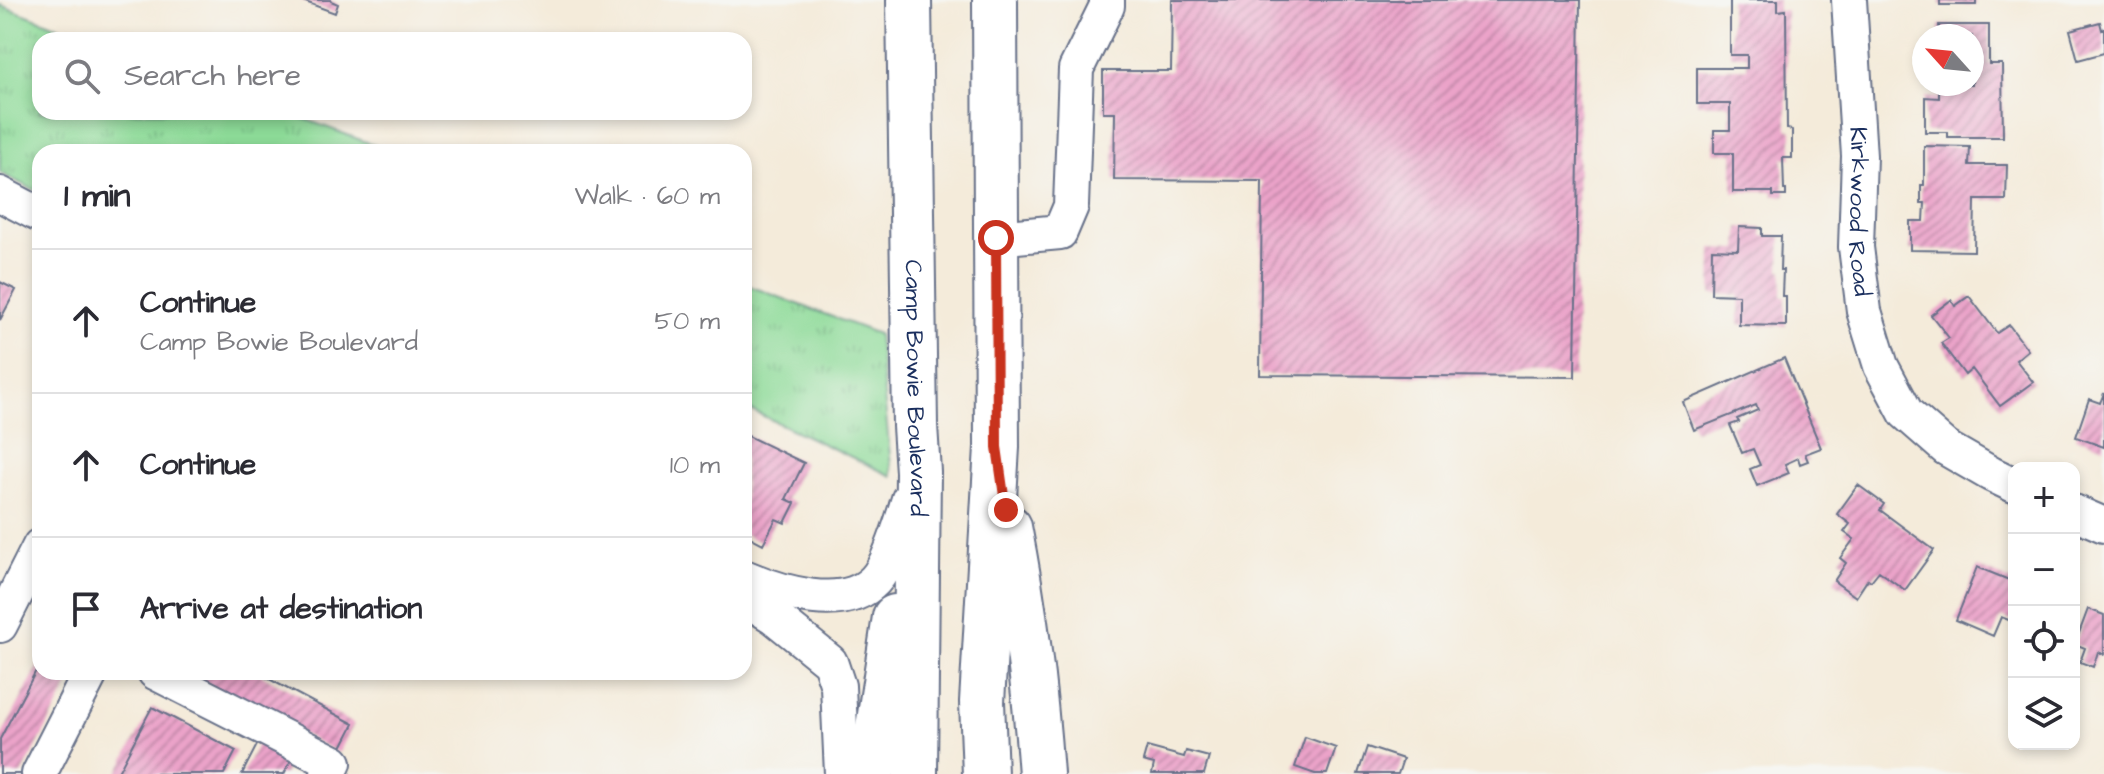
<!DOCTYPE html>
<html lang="en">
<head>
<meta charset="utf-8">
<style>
	body { margin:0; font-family:"Architects Daughter",sans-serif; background:#f7f7f7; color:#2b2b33 }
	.controls { position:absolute; right:24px; bottom:24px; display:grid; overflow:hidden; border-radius:16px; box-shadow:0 4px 12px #0003 }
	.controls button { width:72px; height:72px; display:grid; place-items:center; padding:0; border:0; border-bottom:2px solid #e1e1e2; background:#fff; color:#2b2b33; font:40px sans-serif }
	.compass { position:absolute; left:1912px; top:24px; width:72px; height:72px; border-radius:50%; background:#fff; box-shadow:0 4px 12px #0003; rotate:297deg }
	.stop { position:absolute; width:24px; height:24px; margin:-18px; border:6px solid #c8321e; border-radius:50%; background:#fff }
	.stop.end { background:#c8321e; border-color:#fff; box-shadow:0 2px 8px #0008 }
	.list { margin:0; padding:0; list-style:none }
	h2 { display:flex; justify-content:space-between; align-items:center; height:104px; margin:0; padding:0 32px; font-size:34px }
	h2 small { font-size:26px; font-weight:400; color:#7c7c81 }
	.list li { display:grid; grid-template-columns:52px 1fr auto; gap:24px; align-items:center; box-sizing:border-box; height:144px; padding:0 32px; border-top:2px solid #e1e1e2 }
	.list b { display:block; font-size:30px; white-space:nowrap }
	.list p { margin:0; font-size:26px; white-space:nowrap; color:#7c7c81 }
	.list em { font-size:26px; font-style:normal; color:#7c7c81 }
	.icon { flex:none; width:44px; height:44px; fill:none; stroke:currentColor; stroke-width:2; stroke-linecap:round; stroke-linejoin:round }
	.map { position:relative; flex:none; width:2104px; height:774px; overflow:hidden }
	.search { position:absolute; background:#fff; box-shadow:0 4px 12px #0003; left:32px; top:32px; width:720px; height:88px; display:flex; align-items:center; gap:20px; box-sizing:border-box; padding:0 28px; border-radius:24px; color:#7c7c81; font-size:30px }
	.panel { position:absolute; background:#fff; box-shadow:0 4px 12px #0003; left:32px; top:144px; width:720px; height:536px; border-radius:24px }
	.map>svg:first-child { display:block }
	.grass { fill:url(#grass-tufts); stroke:#54847a; stroke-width:2 }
	.building { fill:url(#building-hatch) }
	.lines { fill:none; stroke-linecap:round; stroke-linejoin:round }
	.minor-casing { stroke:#677189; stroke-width:38 }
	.major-casing { stroke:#677189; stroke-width:48 }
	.minor { stroke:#fff; stroke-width:34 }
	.major { stroke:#fff; stroke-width:44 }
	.route { stroke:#c8321e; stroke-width:10 }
	.labels { text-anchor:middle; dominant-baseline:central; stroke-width:7; stroke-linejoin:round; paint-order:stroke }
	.street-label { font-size:24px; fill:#1b2f5e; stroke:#f6f6f2 }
</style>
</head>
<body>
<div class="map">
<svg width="2104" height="774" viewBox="0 0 2104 774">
	<defs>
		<pattern id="grass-tufts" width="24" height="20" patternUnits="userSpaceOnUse" patternTransform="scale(2)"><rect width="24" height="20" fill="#8cda97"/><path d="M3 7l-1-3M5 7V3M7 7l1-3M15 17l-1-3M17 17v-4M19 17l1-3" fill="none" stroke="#78bb85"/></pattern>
		<pattern id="building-hatch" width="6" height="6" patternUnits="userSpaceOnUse" patternTransform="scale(2)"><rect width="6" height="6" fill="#eba3c9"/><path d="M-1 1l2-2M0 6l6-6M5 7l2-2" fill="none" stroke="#be85a6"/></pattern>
	</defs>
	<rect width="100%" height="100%" fill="#f6f6f2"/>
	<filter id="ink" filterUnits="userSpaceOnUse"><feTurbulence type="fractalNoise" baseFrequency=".0125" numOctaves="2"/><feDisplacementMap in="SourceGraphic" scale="16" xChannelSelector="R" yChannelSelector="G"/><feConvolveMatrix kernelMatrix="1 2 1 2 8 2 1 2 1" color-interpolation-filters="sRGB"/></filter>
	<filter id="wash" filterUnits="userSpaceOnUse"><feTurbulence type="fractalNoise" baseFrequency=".006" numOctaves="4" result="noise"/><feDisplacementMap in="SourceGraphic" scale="32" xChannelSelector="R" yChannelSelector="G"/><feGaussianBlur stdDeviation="1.8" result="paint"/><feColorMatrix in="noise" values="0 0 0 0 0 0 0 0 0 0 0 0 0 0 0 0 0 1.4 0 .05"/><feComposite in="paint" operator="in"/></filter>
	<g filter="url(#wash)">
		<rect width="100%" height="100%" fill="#f4ebda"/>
		<!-- grass -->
		<path class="grass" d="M0,5L95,40H40V112H286L393,152H40V193L0,173Z
			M744,284L878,334L892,476L744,407Z"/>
		<g id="blocks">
			<!-- building -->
			<path class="building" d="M300,0H331V1L338,4L335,13Z
				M1172,0H1580L1575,377L1260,375L1262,181L1114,180L1115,112H1103V71H1171Z
				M1730,0H1778V11L1786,10L1787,129L1792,130V158H1783L1784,190H1786V196H1773V192H1733V153H1714V130H1730V104H1697V68H1747V55H1730Z
				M1940,0H1976V5H1940Z
				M2100,22L2102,30L2104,29V53L2078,60L2070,30Z
				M1939,25H1989V64H2002L2003,137H1948V132H1925V97L1939,98V84H1972V36H1939Z
				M1924,146L1970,147L1969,165H2007L2006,200H1975L1974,251L1910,250V221H1924L1925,203H1921V185H1924Z
				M1739,227L1762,228V236H1781L1780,270H1783L1782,296H1786V326L1739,325V295L1711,294L1712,249L1738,250Z
				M0,282L16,290L0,320Z
				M1969,296L1997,333L2009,325L2028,350L2016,360L2033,382L2000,406L1972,369L1965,375L1941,343L1949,338L1931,315L1951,300L1955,306Z
				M1784,358L1821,448L1805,454L1808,461L1800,464L1798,458L1785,464L1789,473L1757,486L1750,469L1760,465L1753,449L1742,453L1730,425L1739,422L1737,419L1758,410L1756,405L1694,430L1683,402Z
				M2104,393V447L2076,437L2089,399L2100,403Z
				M744,434L804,463L786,499L795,503L785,523L776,519L763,544L744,534Z
				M1858,485L1884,504L1880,510L1934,550L1905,590L1879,571L1871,581L1868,579L1856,597L1834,581L1846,563L1840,558L1854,539L1844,532L1850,524L1837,514Z
				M1977,567L2014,582V622L2001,617L1993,636L1956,620Z
				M2088,609L2104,615V654L2098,652L2093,667L2080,662L2085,648L2075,644Z
				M40,663V672H76L22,774H0V739Z
				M184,672H256L354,724L339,753Z
				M152,707L236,751L224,774H117Z
				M1305,737L1336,748L1327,774H1315L1295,767Z
				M259,741L292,758L284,774H242Z
				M1147,747L1184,757L1186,751L1209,757L1204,774H1152L1154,764L1143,761Z
				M1367,747L1403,759L1398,774H1358Z"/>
		</g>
	</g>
	<g filter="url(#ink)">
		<use href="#blocks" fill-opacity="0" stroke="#677189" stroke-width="2"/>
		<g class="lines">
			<defs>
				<g id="minor">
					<path id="s1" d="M1849,0L1859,156L1856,247L1864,311L1881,366L1906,413L1946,448L1991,474L2014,485"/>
					<path d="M0,194L40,215"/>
					<path d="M996,238L1060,232L1071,206L1076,69L1107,6V0"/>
					<path d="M2074,512L2104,525"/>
					<path d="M744,577C780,592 844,613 875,580C890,564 902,521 909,499"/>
					<path d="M744,598L773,616L830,662L838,686L842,774"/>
					<path d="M0,625L40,546"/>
					<path d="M155,672L334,763L328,774"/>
					<path d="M39,774L91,672"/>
				</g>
				<g id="major">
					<path id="s2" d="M909,0L915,426L918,472L915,774"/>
					<path d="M1009,527C1025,608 1035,691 1041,774"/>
					<path d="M871,774L895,617"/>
					<path d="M985,774L982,702L997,447L995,0"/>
				</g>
			</defs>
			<!-- minor casing -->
			<use href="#minor" class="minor-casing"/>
			<!-- major casing -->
			<use href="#major" class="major-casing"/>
			<!-- minor -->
			<use href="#minor" class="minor"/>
			<!-- major -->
			<use href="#major" class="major"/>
		</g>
	</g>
	<g class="lines" filter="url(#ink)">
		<!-- route -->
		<path class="route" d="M996,238L997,447L1006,510"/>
	</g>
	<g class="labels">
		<!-- street labels -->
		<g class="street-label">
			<text stroke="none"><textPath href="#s1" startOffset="212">Kirkwood Road</textPath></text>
			<text stroke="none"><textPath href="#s2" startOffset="388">Camp Bowie Boulevard</textPath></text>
		</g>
	</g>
</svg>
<div class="controls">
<button>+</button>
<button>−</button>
<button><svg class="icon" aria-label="locate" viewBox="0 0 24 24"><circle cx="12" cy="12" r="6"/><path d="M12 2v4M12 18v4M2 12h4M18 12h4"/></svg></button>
<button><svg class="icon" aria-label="layers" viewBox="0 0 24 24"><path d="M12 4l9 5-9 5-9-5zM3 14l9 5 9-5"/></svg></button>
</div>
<svg class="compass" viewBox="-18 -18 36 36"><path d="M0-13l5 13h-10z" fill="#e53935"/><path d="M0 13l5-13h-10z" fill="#7c7c81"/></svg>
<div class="stop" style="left:996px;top:238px"></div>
<div class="stop end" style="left:1006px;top:510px"></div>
<div class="search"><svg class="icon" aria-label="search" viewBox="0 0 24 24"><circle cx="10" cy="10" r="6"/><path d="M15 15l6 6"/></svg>Search here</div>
<section class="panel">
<h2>1 min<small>Walk · 60 m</small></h2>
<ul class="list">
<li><svg class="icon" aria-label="ahead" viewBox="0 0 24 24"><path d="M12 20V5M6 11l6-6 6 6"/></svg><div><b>Continue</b><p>Camp Bowie Boulevard</p></div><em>50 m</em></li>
<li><svg class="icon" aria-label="ahead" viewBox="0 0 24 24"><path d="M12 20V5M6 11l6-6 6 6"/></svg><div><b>Continue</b></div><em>10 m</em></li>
<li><svg class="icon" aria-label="arrive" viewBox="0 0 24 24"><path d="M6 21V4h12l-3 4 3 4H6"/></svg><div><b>Arrive at destination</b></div></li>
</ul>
</section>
</div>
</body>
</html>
